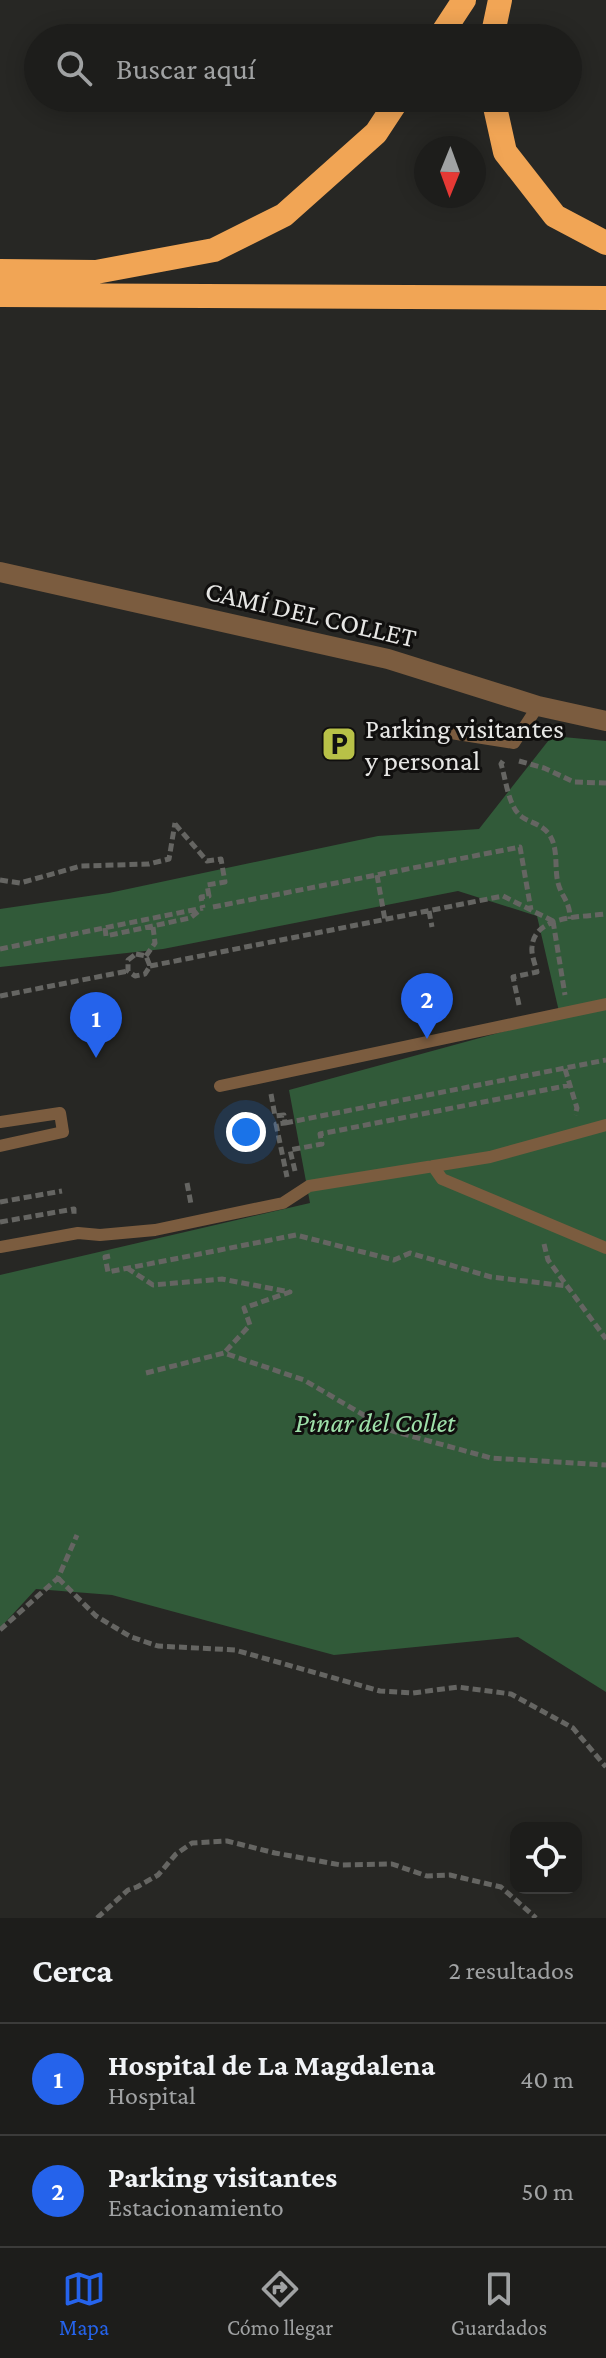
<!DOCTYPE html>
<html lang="es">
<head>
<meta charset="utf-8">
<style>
	body { margin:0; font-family:"Crimson Pro",serif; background:#252624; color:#f1f3f6 }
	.controls { position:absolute; right:24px; bottom:24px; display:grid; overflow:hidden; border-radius:16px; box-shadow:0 4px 20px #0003 }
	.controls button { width:72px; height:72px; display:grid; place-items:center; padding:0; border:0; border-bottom:2px solid #3b3b3a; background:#1d1d1b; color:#f1f3f6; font:40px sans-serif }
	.compass { position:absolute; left:414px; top:136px; width:72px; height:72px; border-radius:50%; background:#1d1d1b; box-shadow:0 4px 20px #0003; rotate:181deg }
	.you { position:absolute; left:246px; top:1132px; width:28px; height:28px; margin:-20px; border:6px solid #fff; border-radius:50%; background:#1a73e8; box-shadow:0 0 0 12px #1a73e833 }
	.badge { display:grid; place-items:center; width:52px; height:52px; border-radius:50%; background:#2563eb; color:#fff; font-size:26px; font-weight:700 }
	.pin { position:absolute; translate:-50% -66px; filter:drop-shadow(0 2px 4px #0008) }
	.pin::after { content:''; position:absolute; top:42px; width:28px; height:24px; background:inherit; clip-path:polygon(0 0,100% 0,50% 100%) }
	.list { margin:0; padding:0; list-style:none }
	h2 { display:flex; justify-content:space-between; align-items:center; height:104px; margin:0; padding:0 32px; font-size:34px }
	h2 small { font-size:26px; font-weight:400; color:#a0a2a3 }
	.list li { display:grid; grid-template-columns:52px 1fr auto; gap:24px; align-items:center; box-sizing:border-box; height:112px; padding:0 32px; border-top:2px solid #3b3b3a }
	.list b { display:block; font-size:30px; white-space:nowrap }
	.list p { margin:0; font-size:26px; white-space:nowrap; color:#a0a2a3 }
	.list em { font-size:26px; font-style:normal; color:#a0a2a3 }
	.icon { flex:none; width:44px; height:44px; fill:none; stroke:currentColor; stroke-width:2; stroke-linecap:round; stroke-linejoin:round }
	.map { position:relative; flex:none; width:606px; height:1918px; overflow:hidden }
	.search { position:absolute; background:#1d1d1b; box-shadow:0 4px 20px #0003; left:24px; right:24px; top:24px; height:88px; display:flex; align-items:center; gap:20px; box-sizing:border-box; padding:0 28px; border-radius:44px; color:#a0a2a3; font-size:30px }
	.sheet { height:328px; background:#1d1d1b }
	nav { display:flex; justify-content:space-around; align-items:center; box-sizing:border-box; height:112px; border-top:2px solid #3b3b3a; background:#1d1d1b; font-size:22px; color:#a0a2a3 }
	nav a { display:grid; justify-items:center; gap:4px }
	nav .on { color:#2563eb }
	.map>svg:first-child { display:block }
	.forest { fill:#315a39 }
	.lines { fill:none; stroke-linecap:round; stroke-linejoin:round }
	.path { stroke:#656562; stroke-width:5; stroke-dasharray:8 4; stroke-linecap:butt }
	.lane { stroke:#7b5c3f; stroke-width:12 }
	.street { stroke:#7b5c3f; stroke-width:20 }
	.highway { stroke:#f1a555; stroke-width:24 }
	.labels { text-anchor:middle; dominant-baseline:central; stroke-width:6; stroke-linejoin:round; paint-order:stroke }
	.street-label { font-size:28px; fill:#e6e6e4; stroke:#100f0e }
	.poi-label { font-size:28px; fill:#e6e6e4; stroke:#100f0e; text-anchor:start }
	.park-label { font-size:28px; font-style:italic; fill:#9ee0a9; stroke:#100f0e }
</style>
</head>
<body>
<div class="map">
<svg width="606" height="1918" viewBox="0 0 606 1918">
	<rect width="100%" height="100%" fill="#272724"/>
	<!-- forest -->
	<path class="forest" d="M552,736L606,741V1692L518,1637L334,1655L112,1595L36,1589L0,1628V1275L310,1203L289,1090L560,1016L537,916L458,891L163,949L0,967V909L109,893L378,836L479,829Z"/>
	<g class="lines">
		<!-- path -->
		<path class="path" d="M503,761L501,764C506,779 508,807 522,817C531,823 541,824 549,834C559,849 554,867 558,883C562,898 570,901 570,919
			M519,761L544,768L574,782L606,783
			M175,824L207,861L221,859L225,882L207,885L209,896L201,897L203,908
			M377,875L385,920
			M0,880L20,883L81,866L149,864L169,859L175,823
			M213,907L520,847L531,910
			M429,911L432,927
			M553,921L565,995
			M105,928L106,936L190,918L199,911
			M0,949L203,908
			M136,954L146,956L150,966L145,974L135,976L128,971V960Z
			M146,956L155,943L153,927
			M150,966L503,896L553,921
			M0,996L128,971
			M519,1005L513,977L537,972C535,964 531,954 532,947C534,915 583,917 606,914
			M565,1069L577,1108L575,1115
			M271,1094L275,1116L284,1115L285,1123L276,1124L287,1177
			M285,1123L606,1060
			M295,1171L290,1150L322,1144L320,1134L570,1085
			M187,1183L191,1204
			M0,1202L62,1191
			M0,1222L74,1209V1214
			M544,1244L548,1260L606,1339
			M110,1256L105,1257L108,1272L296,1235L394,1260L410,1253L491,1277L567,1286
			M127,1268L153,1285L222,1279L290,1292L244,1308L250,1325L224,1353
			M146,1373L224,1353L304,1380L389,1430L491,1458L606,1465
			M58,1578L96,1616L131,1637L158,1646L235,1650L380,1691L413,1693L458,1687L511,1694L573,1728L606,1767
			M0,1630L58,1578L77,1535
			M97,1918L128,1890L137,1887L158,1875L176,1854L192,1843L227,1841L275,1853L341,1865L392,1864L427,1876L450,1875L501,1887L536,1918"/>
		<!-- lane -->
		<path class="lane" d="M451,733L514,743L538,706
			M220,1086L606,1004
			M0,1122L60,1113L63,1132L0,1146
			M433,1166L442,1179L606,1248
			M0,1247L78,1233L100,1235L155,1230L283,1203L309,1186L490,1157L606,1125"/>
		<!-- street -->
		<path class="street" d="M0,572L388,659L538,706L606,721"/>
		<!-- highway -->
		<path class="highway" d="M439,38L464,0
			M492,38L500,0
			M493,98L505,152L555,216L606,243
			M0,271L96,272L214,250L284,215L376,133L399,98
			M0,295L606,298"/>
	</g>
	<!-- icons -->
	<defs>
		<symbol id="parking-square" viewBox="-11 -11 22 22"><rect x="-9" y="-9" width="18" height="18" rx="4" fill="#b8c147" stroke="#100f0e"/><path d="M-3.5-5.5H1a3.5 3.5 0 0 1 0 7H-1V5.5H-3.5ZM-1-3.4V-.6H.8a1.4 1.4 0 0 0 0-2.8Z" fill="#111"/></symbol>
	</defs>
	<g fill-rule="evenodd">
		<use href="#parking-square" x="319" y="724" width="40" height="40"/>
	</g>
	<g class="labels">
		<!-- street labels -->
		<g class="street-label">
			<text transform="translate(311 614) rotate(13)">CAMÍ DEL COLLET</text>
		</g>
		<!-- poi labels -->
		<g class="poi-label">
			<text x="365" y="728">Parking visitantes<tspan x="365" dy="32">y personal</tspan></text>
		</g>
		<!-- park labels -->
		<g class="park-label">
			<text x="375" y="1422">Pinar del Collet</text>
		</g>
	</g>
</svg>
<div class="controls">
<button><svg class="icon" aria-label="locate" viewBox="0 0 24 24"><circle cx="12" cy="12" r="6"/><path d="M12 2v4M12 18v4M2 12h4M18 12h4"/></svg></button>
</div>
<svg class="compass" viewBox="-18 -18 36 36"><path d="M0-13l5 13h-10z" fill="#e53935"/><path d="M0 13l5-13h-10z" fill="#a0a2a3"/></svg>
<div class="you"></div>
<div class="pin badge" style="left:96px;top:1058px">1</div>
<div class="pin badge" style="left:427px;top:1039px">2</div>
<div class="search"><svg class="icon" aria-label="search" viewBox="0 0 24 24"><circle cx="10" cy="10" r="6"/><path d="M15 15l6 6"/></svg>Buscar aquí</div>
</div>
<section class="sheet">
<h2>Cerca<small>2 resultados</small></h2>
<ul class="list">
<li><span class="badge">1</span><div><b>Hospital de La Magdalena</b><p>Hospital</p></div><em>40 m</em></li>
<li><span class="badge">2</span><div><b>Parking visitantes</b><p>Estacionamiento</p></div><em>50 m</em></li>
</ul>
</section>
<nav>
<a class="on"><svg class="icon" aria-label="map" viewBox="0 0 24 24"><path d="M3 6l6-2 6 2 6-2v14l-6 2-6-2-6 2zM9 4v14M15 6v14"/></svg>Mapa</a>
<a><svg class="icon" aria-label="directions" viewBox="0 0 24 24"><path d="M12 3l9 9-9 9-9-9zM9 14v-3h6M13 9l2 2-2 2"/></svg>Cómo llegar</a>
<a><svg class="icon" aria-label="saved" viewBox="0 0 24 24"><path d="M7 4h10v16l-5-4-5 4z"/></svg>Guardados</a>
</nav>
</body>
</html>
